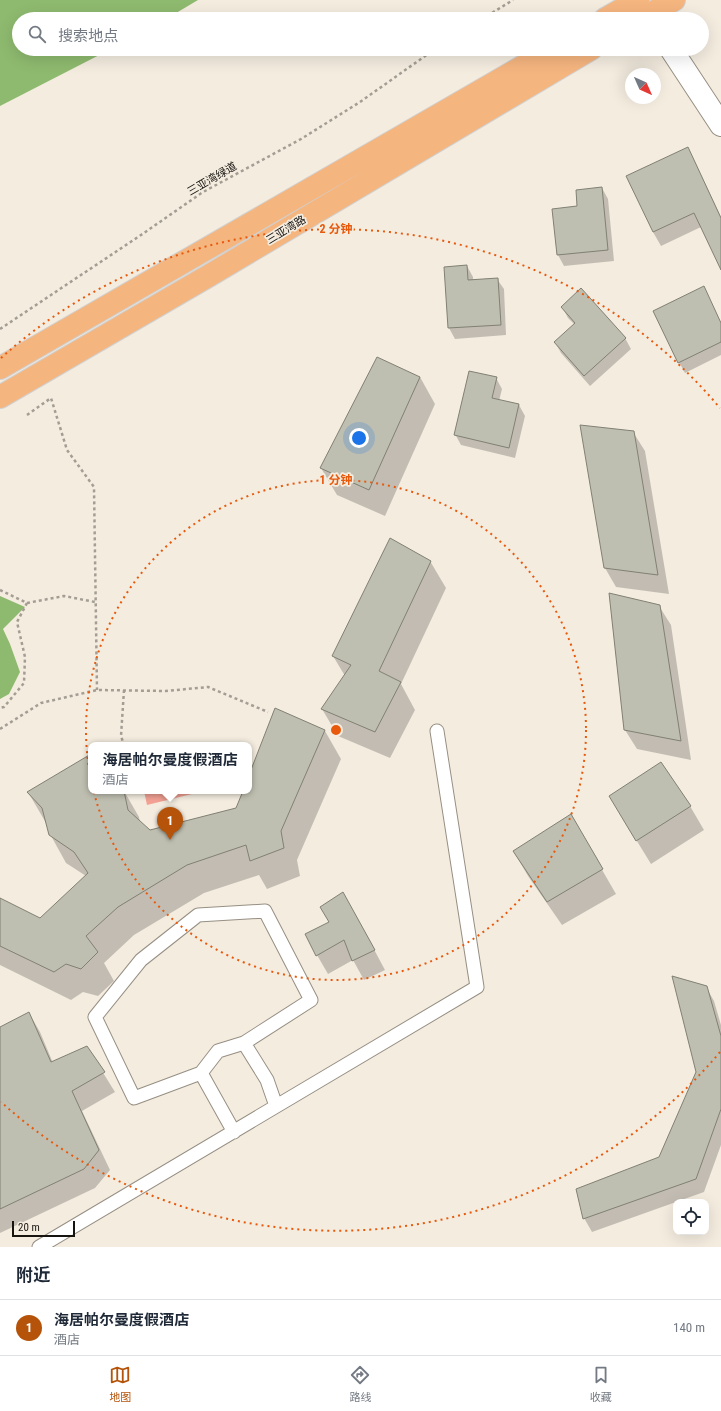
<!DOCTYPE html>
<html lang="zh">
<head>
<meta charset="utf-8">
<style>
	body { margin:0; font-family:"Roboto Condensed","Noto Sans SC",sans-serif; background:#f6f6f7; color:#1f2937 }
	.controls { position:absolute; right:12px; bottom:12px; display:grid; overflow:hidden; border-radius:8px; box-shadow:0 4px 16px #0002 }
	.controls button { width:36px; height:36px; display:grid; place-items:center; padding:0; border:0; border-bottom:1px solid #e0e1e3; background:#fff; color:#1f2937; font:20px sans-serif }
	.compass { position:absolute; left:625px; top:68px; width:36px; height:36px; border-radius:50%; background:#fff; box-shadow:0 4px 16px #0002; rotate:135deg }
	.scale { position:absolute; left:12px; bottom:10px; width:63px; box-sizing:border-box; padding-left:4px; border:2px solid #171410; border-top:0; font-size:11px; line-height:14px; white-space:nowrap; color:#171410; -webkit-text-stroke:3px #f4ecdf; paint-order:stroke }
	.you { position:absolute; left:359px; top:438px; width:14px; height:14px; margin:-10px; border:3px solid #fff; border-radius:50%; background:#1a73e8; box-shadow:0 0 0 6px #1a73e833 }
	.badge { display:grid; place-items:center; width:26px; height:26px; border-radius:50%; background:#b45309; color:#fff; font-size:13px; font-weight:700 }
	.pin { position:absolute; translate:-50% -33px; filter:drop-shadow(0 1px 2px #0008) }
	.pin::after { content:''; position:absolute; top:21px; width:14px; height:12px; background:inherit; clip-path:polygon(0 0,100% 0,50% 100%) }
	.popup { position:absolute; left:88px; top:742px; width:164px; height:52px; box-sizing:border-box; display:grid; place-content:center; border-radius:8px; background:#fff; filter:drop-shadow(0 1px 3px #0005); font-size:13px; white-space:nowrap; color:#747a83 }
	.popup b { font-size:15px; color:#1f2937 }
	.popup::after { content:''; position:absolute; left:50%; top:100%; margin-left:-8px; border:8px solid transparent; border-top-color:#fff }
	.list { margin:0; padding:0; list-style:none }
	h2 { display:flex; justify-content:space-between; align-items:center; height:52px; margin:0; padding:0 16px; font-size:17px }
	h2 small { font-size:13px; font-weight:400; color:#747a83 }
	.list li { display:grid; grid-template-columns:26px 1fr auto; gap:12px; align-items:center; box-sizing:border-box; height:56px; padding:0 16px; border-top:1px solid #e0e1e3 }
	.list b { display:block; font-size:15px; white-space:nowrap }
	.list p { margin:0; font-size:13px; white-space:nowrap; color:#747a83 }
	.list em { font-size:13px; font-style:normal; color:#747a83 }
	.icon { flex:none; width:22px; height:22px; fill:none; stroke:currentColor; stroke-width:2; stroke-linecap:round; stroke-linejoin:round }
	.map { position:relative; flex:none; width:721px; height:1247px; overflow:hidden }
	.search { position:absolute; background:#fff; box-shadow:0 4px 16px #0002; left:12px; right:12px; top:12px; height:44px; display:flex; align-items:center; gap:10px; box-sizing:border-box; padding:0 14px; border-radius:22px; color:#747a83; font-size:15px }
	.sheet { height:108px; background:#fff }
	nav { display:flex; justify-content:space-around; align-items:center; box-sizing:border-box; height:56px; border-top:1px solid #e0e1e3; background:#fff; font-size:11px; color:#747a83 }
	nav a { display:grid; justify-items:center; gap:2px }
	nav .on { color:#b45309 }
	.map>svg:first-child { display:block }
	.green { fill:#f3a194 }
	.water { fill:#8eba6f }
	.shadow { fill:#0003 }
	.building { fill:#bfbfb1; stroke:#808073 }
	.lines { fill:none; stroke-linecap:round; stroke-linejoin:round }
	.service-casing { stroke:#968f83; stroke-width:15 }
	.minor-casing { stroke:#968f83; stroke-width:24 }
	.primary-casing { stroke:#d1d0cf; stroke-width:24 }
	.path { stroke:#a39d93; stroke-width:2.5; stroke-dasharray:3 3; stroke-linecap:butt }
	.service { stroke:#fff; stroke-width:13 }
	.minor { stroke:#fff; stroke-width:22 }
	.primary { stroke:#f5b57f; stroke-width:22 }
	.ring { fill:none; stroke:#e8590c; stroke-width:2; stroke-dasharray:2 4 }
	.labels { text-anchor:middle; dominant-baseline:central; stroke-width:3.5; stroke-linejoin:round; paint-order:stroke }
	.street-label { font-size:11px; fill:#171410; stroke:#f4ecdf }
	.centre { fill:#e8590c; stroke:#f4ecdf; stroke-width:2 }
	.ring-label { font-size:12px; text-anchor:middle; font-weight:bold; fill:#e8590c; stroke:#f4ecdf; stroke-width:3.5; stroke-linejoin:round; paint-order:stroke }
</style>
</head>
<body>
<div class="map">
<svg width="721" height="1247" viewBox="0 0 721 1247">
	<rect width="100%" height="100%" fill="#f4ecdf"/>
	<!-- green -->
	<path class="green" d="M144,791H192V794L147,805Z"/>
	<!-- water -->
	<path class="water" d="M0,0H198L166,19H19V49H111L0,106Z
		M0,596L25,607L3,629L10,644L20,672L9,694L0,699Z"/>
	<!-- shadow -->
	<path class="shadow" d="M687,148L695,162L721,217V268L701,227L661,246L653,232Z
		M602,188L608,199L614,261L564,266L558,255L579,207Z
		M467,266L473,277V280L497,279L504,289L506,335L455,339L449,328Z
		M709,298L721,323V355L685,373L679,362Z
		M562,307L625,338L631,349L590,386L561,353L555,342L575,325L568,318Z
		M420,377L435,404L385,516L337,495L321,468Z
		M496,378L502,389L499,401L519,405L525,416L515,458L461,445L455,434Z
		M633,432L645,451L669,594L616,587L605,568Z
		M430,561L446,588L401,684L415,710L390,758L338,736L322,709L345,676L333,656Z
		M659,606L671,625L691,760L637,749L625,730Z
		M276,709L325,731L341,759L297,860L300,876L267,889L259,875L204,893L134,935L104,963L114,981L98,996L83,992L71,1000L0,965V899L40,919L86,876L66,863L50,834L46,823L28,792L91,755V791H124L139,817L140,822L150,831L237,809L244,791H249V778Z
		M690,806L704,830L651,864L624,820Z
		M571,816L616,894L562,925L528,876L514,852Z
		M354,912L385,970L364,980L353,960L328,974L317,955Z
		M706,987L714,1001L721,1025V1145L704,1192L592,1232L584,1218L660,1157L697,1072Z
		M29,1013L40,1032L53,1063L87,1047L115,1092L82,1111L110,1170L95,1188L0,1233V1028Z"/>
	<!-- building -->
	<path class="building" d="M688,147L721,218V270L694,213L653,232L626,176Z
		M602,187L608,250L557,255L552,209L577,206L576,190Z
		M467,265L468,280L498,278L501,325L448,328L444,267Z
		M704,286L721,323V342L678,363L653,311Z
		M581,288L626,338L584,376L554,342L575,323L561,307Z
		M377,357L420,377L369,490L320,468Z
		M469,371L497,377L492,398L519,404L509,448L454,435Z
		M580,425L634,431L658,575L604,568Z
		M390,538L431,561L379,671L401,682L375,732L321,709L351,665L332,656Z
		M609,593L660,605L681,741L624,730Z
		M275,708L325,730L281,831L284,848L250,861L246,845L187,865L118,907L86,936L98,952L81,969L66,964L54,972L0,946V898L40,918L88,873L74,852L49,835L42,808L27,792L91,754V791H124L128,810L150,830L236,808L243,791H249V775Z
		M661,762L691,806L636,841L609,796Z
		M571,814L603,869L547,902L513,851Z
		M343,892L375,950L352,961L344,940L316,956L305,934L329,922L320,907Z
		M672,976L707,986L721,1036V1109L696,1179L583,1219L576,1189L659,1157L696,1072Z
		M29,1012L51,1062L87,1046L105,1072L72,1091L99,1150L84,1169L0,1209V1027Z"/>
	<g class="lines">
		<defs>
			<path id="service" d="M201,1073L134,1098L95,1017L141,960L198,915L265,911L311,1000L244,1043
				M234,1132L201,1073L218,1051L244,1043L267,1080L276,1106
				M39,1247L477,987L437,731"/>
			<path id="minor" d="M671,49L721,125"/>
			<path id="primary" d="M605,19L638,0
				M642,19L674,0
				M0,368L553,49
				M0,397L210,275L591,49"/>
		</defs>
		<!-- service casing -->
		<use href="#service" class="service-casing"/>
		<!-- minor casing -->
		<use href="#minor" class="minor-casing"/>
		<!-- primary casing -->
		<use href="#primary" class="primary-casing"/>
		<!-- path -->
		<path class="path" d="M482,19L513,0
			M0,329L141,235L203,192L301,139L360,102L435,49
			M27,415L51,398L67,450L94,487L97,690
			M0,590L27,603L17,622L25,657L24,683L4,707L0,708
			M27,603L64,596L95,602
			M124,690L121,736L124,745
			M0,729L41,703L97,690L166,691L208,687L268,712
			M136,791V793"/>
		<!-- service -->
		<use href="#service" class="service"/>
		<!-- minor -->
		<use href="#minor" class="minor"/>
		<!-- primary -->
		<use href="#primary" class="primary"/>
	</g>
	<!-- distance rings -->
	<g class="ring">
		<circle cx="336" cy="730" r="250"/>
		<path d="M720 1052A501 501 0 0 1 1 1102M1 358A501 501 0 0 1 720 408"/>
	</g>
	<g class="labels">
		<!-- street labels -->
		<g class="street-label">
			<text transform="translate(212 179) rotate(-30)">三亚湾绿道</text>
			<text transform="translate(286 230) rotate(-31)">三亚湾路</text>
		</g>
	</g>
	<circle cx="336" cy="730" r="6" class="centre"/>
	<g class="ring-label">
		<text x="336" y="233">2 分钟</text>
		<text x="336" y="484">1 分钟</text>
	</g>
</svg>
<div class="controls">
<button><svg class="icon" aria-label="locate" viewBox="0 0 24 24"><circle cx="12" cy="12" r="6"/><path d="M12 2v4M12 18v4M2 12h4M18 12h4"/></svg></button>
</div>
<svg class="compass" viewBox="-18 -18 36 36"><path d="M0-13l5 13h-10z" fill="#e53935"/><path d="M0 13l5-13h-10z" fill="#747a83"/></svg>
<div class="scale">20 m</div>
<div class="you"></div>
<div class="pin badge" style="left:170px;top:840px">1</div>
<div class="popup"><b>海居帕尔曼度假酒店</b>酒店</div>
<div class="search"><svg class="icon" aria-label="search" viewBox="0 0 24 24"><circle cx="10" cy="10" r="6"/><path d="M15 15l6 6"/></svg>搜索地点</div>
</div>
<section class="sheet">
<h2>附近<small></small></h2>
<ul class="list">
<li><span class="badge">1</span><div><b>海居帕尔曼度假酒店</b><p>酒店</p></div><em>140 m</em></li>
</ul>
</section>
<nav>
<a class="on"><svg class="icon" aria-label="map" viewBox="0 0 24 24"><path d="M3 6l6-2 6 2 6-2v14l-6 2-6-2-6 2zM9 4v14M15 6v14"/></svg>地图</a>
<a><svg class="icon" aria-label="directions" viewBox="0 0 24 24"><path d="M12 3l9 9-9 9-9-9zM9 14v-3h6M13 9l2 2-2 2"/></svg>路线</a>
<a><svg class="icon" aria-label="saved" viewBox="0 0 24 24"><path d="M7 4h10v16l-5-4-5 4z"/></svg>收藏</a>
</nav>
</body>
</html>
